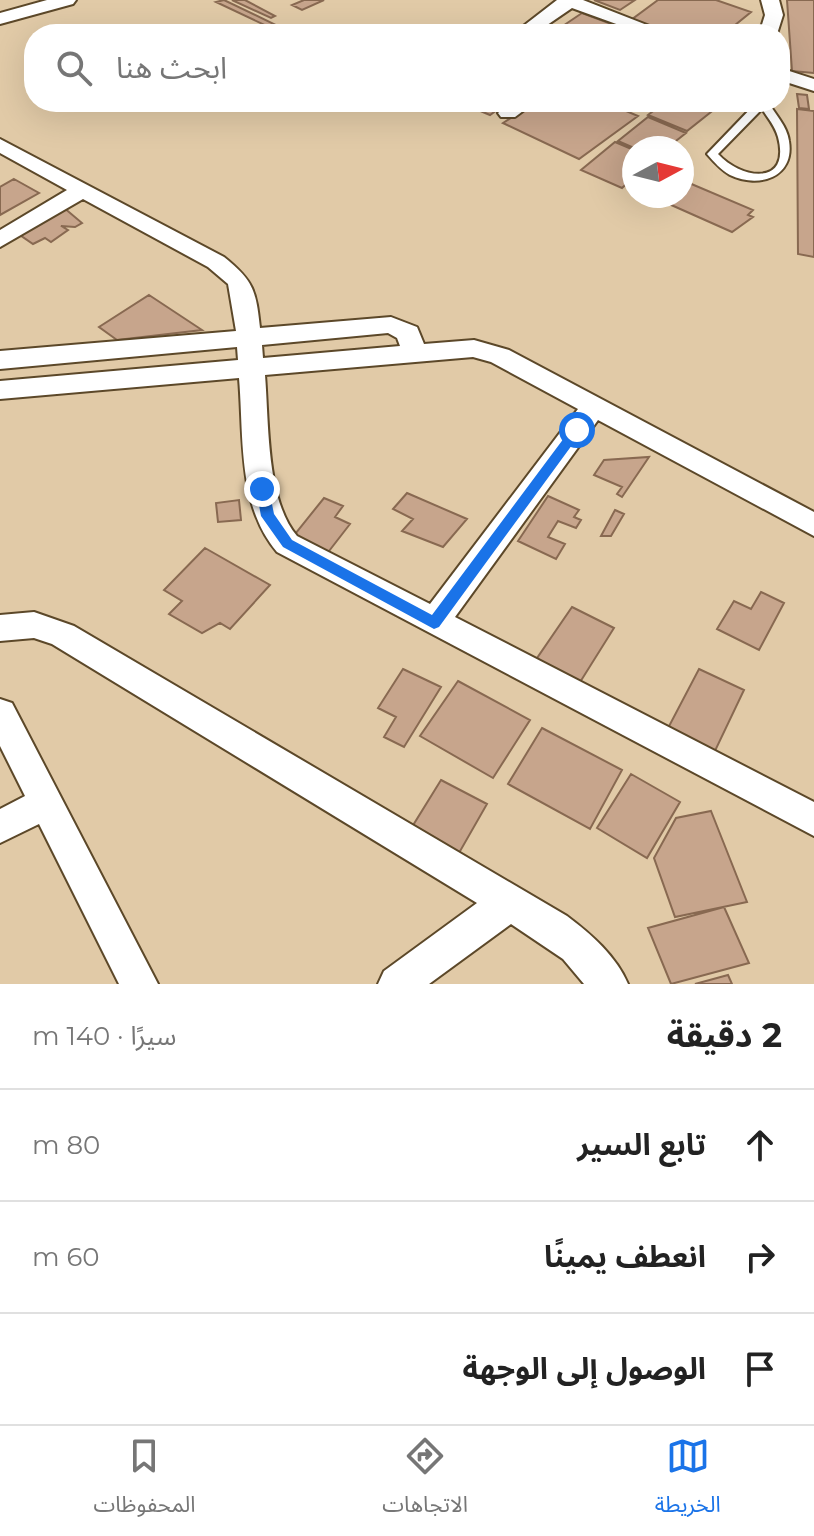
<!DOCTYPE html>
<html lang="ar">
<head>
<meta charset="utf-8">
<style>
	body { margin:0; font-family:Montserrat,"Noto Sans Arabic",sans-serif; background:#f2f2f2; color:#222; direction:rtl }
	.compass { position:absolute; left:622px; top:136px; width:72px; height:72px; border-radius:50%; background:#fff; box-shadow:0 8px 32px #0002; rotate:83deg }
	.stop { position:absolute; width:24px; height:24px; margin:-18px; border:6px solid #1a73e8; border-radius:50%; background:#fff }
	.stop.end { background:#1a73e8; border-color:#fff; box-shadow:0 2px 8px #0008 }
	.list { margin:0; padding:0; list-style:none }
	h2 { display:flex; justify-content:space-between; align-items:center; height:104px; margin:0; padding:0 32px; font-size:34px }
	h2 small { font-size:26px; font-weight:400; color:#767676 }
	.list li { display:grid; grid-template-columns:52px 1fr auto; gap:24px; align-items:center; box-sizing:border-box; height:112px; padding:0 32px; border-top:2px solid #e0e0e0 }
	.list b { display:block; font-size:30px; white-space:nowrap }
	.list em { font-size:26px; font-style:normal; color:#767676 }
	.icon { flex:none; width:44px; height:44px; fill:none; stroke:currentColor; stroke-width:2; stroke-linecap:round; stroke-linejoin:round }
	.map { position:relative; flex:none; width:814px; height:984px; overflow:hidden; direction:ltr }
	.search { position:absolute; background:#fff; box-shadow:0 8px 32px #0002; left:24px; right:24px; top:24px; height:88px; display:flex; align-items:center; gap:20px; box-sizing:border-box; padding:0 28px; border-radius:32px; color:#767676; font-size:30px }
	.sheet { height:440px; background:#fff }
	nav { display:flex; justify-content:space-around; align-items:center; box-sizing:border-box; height:112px; border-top:2px solid #e0e0e0; background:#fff; font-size:22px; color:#767676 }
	nav a { display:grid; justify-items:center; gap:4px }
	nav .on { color:#1a73e8 }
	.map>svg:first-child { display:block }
	.building { fill:#c7a58c; stroke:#886951; stroke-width:2 }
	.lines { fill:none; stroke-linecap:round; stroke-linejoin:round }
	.service-casing { stroke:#5c4829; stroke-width:4 }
	.minor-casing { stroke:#5c4829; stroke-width:4 }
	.service { fill:#fff; fill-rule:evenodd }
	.minor { fill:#fff; fill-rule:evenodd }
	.route { fill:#1a73e8 }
</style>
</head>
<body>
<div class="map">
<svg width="814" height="984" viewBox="0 0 814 984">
	<rect width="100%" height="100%" fill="#e1caa7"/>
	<!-- building -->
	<path class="building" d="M224,0L278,26L273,29L216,2Z
		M232,0H245L275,16L271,18Z
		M304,0H324L302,10L292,5Z
		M594,0H635L620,10Z
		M658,0H716L751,12L724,34H672L631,20Z
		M787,0H814V73L792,71Z
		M582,13L614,25L602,34H551Z
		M797,94L807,95L809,109L799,108Z
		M459,102H508L490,115Z
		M536,102H605L638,116L579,159L503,123Z
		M665,102H702L716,108L687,131L648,115Z
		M797,109L814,111V257L798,254Z
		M648,117L686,133L667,148H634L618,141Z
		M615,142L634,150V177L622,188L581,170Z
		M14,179L39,193L0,215V187Z
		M682,180L753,210L748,215L753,217L732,232L651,196H682Z
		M63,207L82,223L75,227L61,226L68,230L51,242L45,238L33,244L17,233Z
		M149,295L202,330L117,340L99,327Z
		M649,457L622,497L617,494L622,487L594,475L604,460Z
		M407,493L467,519L443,547L402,531L413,519L393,509Z
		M548,496L579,510L574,517L581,520L576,528L558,521L548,537L565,544L556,559L518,541Z
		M324,498L343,506L335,517L350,524L322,560L287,544Z
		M239,500L241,520L218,522L216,503Z
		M615,510L624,514L611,536H601Z
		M205,548L270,585L230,629L220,623L202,633L169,614L182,601L164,590Z
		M761,592L784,603L759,650L717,629L734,601L751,609Z
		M572,607L614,628L577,687L533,664Z
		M403,669L441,687L404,747L384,737L396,717L378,708Z
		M699,669L744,690L714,753L667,730Z
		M458,681L530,720L493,778L420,736Z
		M542,728L622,770L590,829L508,784Z
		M631,774L680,802L647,858L597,828Z
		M441,780L487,804L459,853L412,827Z
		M711,811L747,902L675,917L654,858L676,818Z
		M724,907L749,963L671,984L648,928Z
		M728,975L732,984H695Z"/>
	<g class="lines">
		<defs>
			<path id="service" d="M789,74L794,77L780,89V80Z
				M757,102H768C775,114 787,126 789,141C795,177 759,189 730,175C721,170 714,162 707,154ZM762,109C768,118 775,126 778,137C791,186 742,180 718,154Z"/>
			<path id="minor" d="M47,0H76L73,4L0,24V13Z
				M557,0H583L670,34H644L572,8L534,34H513Z
				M761,0H779L783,15L777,34H759L765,15Z
				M780,68L814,79V91L780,80Z
				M511,102H535L515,117H501L498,113Z
				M0,139L224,257C254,281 256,291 260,328L391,317L417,327L424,344L474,340L509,350L814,512V536L598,420L455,617L814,802V836L277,552C237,505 244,436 239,378L0,399V381L238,360L237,347L0,369V351L236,331L228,284L208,267L83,199L0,247V230L67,190L0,153ZM388,333L397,338L400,346L263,358L262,345ZM473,357L491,362L578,409L430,604L297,536C266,500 269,423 265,375Z
				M34,612L74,626L567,916C591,934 616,956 628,984H584L563,959L511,924L429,984H378L384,971L477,903L52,644L34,638L0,641V615Z
				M0,699L12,703L158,984H119L39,824L0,843V809L25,796L0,746Z"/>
		</defs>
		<!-- service casing -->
		<use href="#service" class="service-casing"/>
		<!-- minor casing -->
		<use href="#minor" class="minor-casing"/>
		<!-- service -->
		<use href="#service" class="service"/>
		<!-- minor -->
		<use href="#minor" class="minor"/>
	</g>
	<!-- route -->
	<path class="route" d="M573,426L583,430L439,627L434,629L283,547L261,516L256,489L262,485L269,489L274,514L292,540L432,615Z"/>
</svg>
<svg class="compass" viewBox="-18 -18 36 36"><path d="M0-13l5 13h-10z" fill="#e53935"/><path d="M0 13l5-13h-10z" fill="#767676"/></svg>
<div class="stop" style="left:577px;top:430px"></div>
<div class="stop end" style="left:262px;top:489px"></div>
<div class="search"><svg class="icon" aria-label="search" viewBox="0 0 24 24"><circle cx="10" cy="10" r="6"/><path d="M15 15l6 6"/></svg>ابحث هنا</div>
</div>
<section class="sheet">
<h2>2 دقيقة<small>سيرًا · 140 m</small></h2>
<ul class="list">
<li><svg class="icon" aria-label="ahead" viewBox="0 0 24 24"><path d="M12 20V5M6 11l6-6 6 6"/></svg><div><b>تابع السير</b></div><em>80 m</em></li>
<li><svg class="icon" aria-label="right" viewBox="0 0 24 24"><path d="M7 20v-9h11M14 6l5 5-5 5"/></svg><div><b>انعطف يمينًا</b></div><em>60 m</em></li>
<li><svg class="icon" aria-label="arrive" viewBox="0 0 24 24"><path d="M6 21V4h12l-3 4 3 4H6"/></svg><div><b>الوصول إلى الوجهة</b></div></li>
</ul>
</section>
<nav>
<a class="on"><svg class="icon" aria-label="map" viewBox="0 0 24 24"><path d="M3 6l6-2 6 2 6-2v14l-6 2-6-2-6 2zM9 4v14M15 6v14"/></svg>الخريطة</a>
<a><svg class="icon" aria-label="directions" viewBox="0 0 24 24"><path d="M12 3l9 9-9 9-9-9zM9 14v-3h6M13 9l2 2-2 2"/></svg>الاتجاهات</a>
<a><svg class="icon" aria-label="saved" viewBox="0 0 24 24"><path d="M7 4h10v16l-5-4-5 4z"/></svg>المحفوظات</a>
</nav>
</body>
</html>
